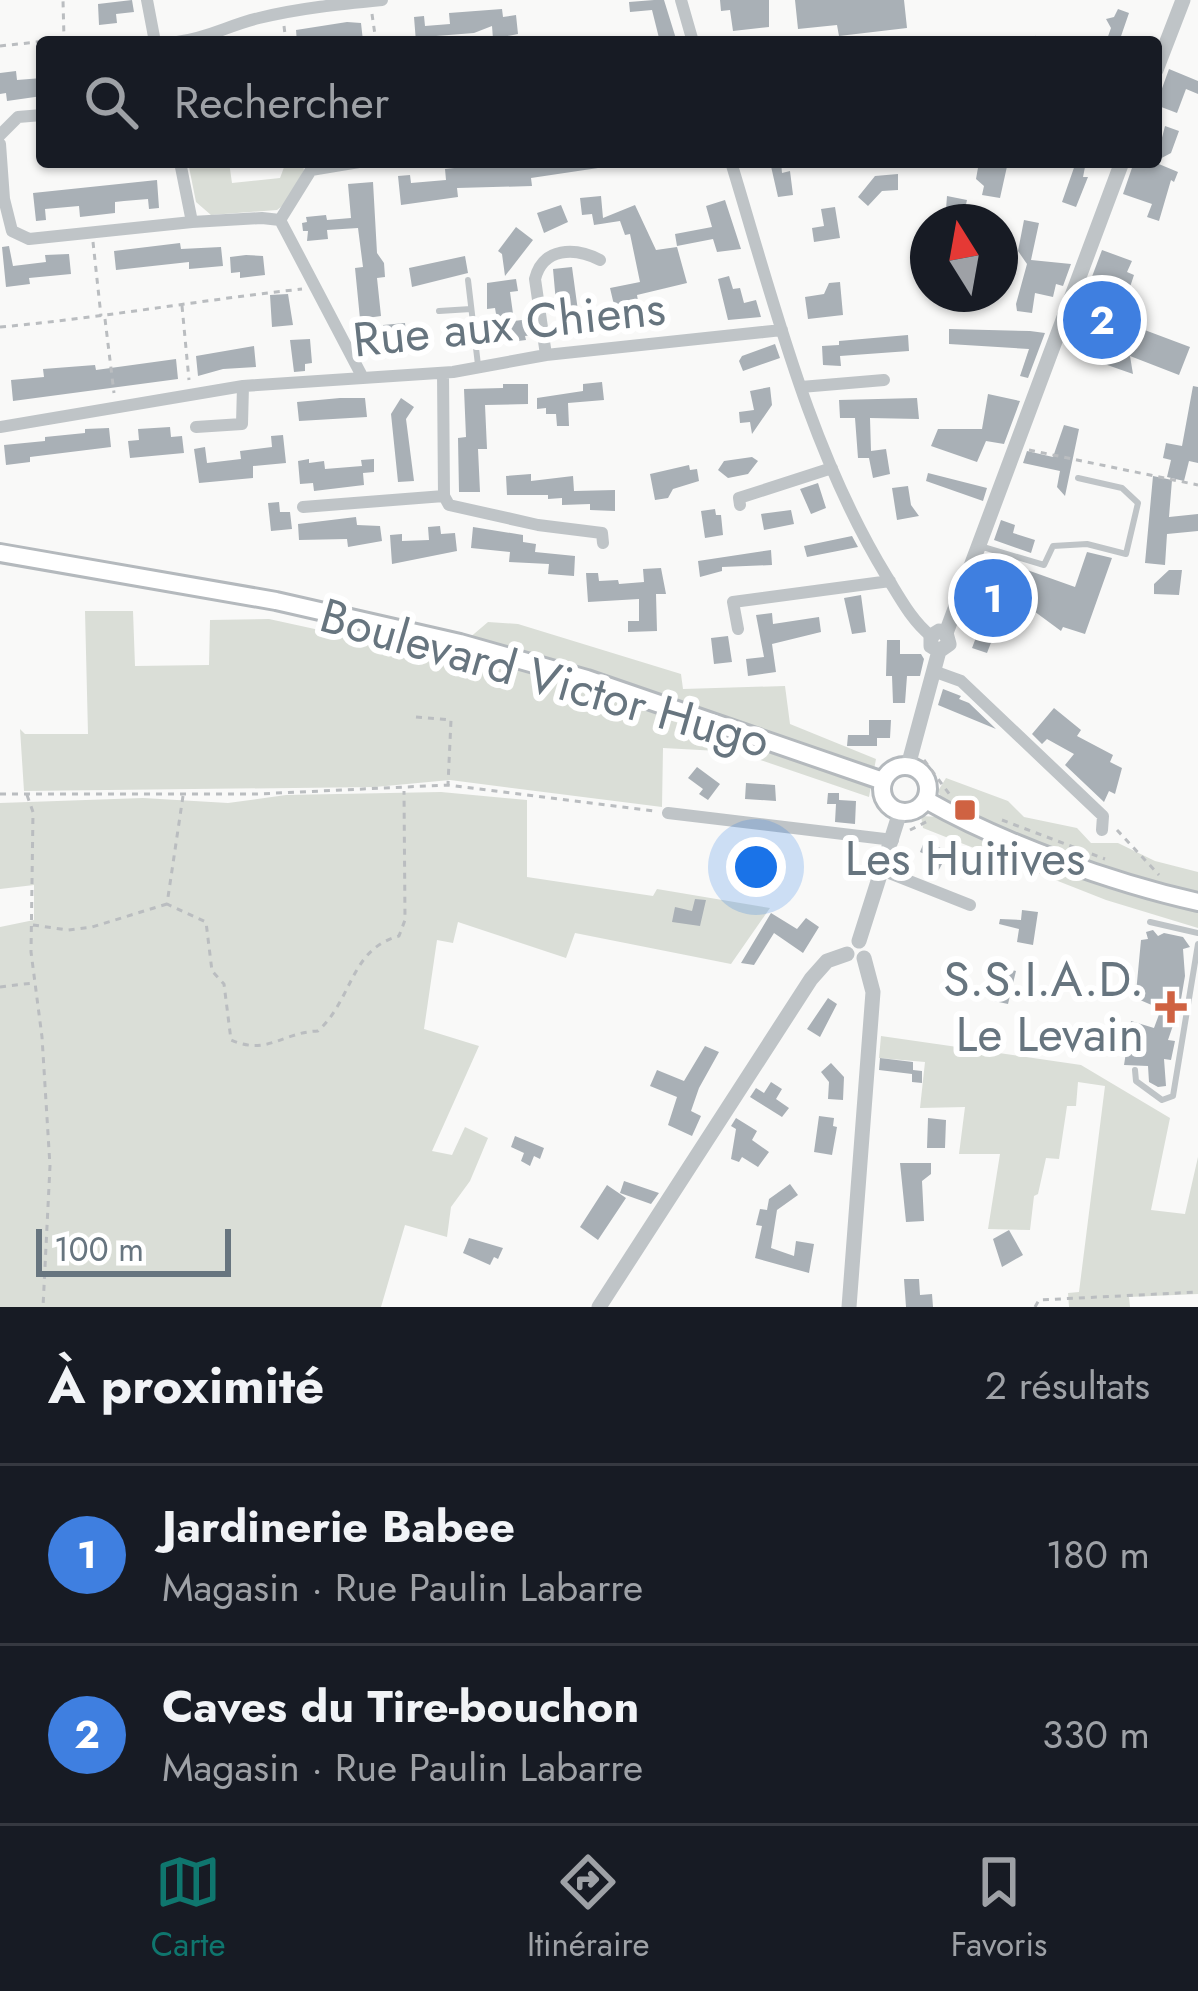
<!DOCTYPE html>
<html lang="fr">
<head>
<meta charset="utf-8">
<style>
	body { margin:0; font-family:Jost,sans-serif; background:#20242c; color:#f1f3f6 }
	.compass { position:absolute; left:910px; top:204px; width:108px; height:108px; border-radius:50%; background:#171b24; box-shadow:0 3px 9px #0004; rotate:349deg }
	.scale { position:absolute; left:36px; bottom:30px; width:195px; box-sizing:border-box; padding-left:12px; border:6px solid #67757f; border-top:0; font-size:33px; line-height:42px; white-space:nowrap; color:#67757f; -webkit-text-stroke:9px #fff; paint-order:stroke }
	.you { position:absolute; left:756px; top:867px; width:42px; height:42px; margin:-30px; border:9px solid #fff; border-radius:50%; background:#1a73e8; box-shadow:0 0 0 18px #1a73e833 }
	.badge { display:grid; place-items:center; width:78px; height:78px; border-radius:50%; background:#0f766e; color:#fff; font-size:39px; font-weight:700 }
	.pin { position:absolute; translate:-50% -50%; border:6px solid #fff; box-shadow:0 3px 12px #0006 }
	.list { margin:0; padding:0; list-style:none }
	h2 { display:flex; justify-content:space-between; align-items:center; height:156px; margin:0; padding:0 48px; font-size:51px }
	h2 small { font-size:39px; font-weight:400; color:#9ea1a6 }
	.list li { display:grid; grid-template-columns:78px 1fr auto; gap:36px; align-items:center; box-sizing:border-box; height:180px; padding:0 48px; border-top:3px solid #363941 }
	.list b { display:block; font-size:45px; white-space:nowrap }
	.list p { margin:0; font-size:39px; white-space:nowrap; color:#9ea1a6 }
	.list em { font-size:39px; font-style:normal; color:#9ea1a6 }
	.icon { flex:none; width:66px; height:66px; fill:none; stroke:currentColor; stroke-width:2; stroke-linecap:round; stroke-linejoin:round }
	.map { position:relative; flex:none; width:1198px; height:1307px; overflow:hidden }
	.search { position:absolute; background:#171b24; box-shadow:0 3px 9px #0004; left:36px; right:36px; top:36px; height:132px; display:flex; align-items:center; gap:30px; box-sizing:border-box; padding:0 42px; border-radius:12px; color:#9ea1a6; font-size:45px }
	.sheet { height:516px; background:#171b24 }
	nav { display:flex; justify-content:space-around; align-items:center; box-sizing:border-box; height:168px; border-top:3px solid #363941; background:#171b24; font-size:33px; color:#9ea1a6 }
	nav a { display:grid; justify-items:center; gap:6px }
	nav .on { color:#0f766e }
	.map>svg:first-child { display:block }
	.green { fill:#daded7 }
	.building { fill:#a9b0b6 }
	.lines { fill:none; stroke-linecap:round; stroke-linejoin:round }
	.secondary-casing { stroke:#b4b9bd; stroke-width:22 }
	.path { stroke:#babdc0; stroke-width:3; stroke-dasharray:6 6; stroke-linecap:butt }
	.service { stroke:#bfc4c7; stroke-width:6 }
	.minor { stroke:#bfc4c7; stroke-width:12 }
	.tertiary { stroke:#bfc4c7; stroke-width:15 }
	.secondary { stroke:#fff; stroke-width:16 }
	.poi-dot { fill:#cf6242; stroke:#fff; stroke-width:4.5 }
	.labels { text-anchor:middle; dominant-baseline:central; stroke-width:12; stroke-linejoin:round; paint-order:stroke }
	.street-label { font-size:48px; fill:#67757f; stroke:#fff }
	.poi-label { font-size:48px; fill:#67757f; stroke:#fff }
</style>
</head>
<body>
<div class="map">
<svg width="1198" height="1307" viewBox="0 0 1198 1307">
	<rect width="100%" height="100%" fill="#f9f9f8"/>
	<!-- green -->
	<path class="green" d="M188,162H229L232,183L280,178L286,162H302L304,170L285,204L277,210L211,215L196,202Z
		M85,611H133L135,666L209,665L210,620L269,619L379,643L461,645L488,622L518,624L681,674L683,689L785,686L790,724L876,759L869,797L737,752L663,748L662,807L450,780L375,787L24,791L20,729L25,734H88Z
		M946,778L1008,801L1024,817L1077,828L1091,843H1118L1155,861L1198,872V897L1083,862L960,809L942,800L938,791Z
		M441,792L527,800V877L653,896L657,889L770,908L731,964L575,933L566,958L458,922L453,943L437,940L424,1029L479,1046L432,1151L452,1155L465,1127L488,1138L470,1181L451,1207L447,1237L405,1225L381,1307H0V927L34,920V885L0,889V803L143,798L228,803L286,795Z
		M921,816L940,817L1127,890L1198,910V928L1106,900L923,828Z
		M881,1036L1081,1065L1170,1118L1151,1210L1185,1214L1198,1157V1294L1129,1297L1130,1307H1069L1068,1293L1079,1292L1105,1086L1078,1082L1076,1106H1067L1059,1159L1046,1158L1038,1194L1034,1196L1030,1230L988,1229L1000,1154H959L965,1107L920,1108L925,1062L879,1058Z"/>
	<!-- building -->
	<path class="building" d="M132,0L134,12L116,14L117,23L99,25L98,4Z
		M654,0H664L677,42H660L652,10L630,12L629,2Z
		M720,0H769V27L733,31L730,10L721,11Z
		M795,0H904L907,28L839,36L837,25L798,29Z
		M502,9L503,17L516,15L518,34L493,39L492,26L474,33L436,36L437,42H416L414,17L424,16L425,26L450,24L449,13Z
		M1118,9L1129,13L1119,42H1106L1111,28L1106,19L1114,17Z
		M347,22L361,23L363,41L297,42L296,30Z
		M1169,69L1198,81V94L1186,89L1177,113L1156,105Z
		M16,71L17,80L42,78V96L7,101L6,93L0,94V73Z
		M1165,126L1179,131L1171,153L1156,161Z
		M509,162H598V168L531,178L532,186L457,188L458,197L401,205L398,176L410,175L411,183L446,180L445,169Z
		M770,162H781L782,173L790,171L793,195L778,197Z
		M979,162H1008L1000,198L982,195L984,186L976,179Z
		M1076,162H1086L1083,177H1088L1076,207L1062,202Z
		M1134,162H1154L1178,172L1174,182L1171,180L1159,221L1147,217L1152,204L1123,194Z
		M898,174V190L882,191L868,206L858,197L875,176Z
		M157,180L159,208L149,209L148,199L124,201L115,202V213L80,217L79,206L45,209L46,220L36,221L33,193Z
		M373,182L377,253L384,263L385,277L377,278L381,316L360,319L355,268L363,267L358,228L327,230L328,239L307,241L308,231H303L302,223L307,222L306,217L326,215L327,220L351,218L348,184Z
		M601,196L603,218L635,205L656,250L677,247L687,283L637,295L638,301L614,305L610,288L640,282L630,234L625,235L620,221L594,225L592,214L582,215L580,198Z
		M947,196L967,200L962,222H945Z
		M725,200L741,249L717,252L713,239L677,246L675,234L712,227L706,206Z
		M561,205L568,222L544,233L537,213Z
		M835,207L840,238L814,242L812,228L824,226L821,209Z
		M1024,220L1039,223L1031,260L1071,264L1063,286L1056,284L1053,297L1035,293L1032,313L1017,311L1016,304L1027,264L1018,251Z
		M516,227L533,240L505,276L502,254L498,251Z
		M180,243L181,249L221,247L223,266L189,269V262L116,270L114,251Z
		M9,246L13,266L46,262L45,255L69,254L71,274L29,278L30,284L6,287L2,247Z
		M1102,250L1132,261L1127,272L1134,275L1129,290L1137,293L1126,323L1190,347L1179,375L1130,356L1133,374L1093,360L1095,356L1066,346L1072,331L1082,332V321L1096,326L1108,297L1087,290Z
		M246,255L263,256L265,275L240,278V272L231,273L230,257Z
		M465,256L468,273L412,287L409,268Z
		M572,267L578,311H585L588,332L571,334L569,324L558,325L553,269Z
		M729,276L733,289L740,288L744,303L756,300L761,317L728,320L718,279Z
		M516,279L518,291L510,292L514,321L530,319L533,335L525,336L526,340L501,343L495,308L487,309V283Z
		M840,282L843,315L808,319L805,297L824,294L829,283Z
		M288,294L293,325L272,327L270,295Z
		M405,323L408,355L379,357L378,346L385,345L383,325Z
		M949,329L1030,331L1045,333L1028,378L1020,376L1029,349L949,344Z
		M908,335L909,351L840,356L841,366L823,365L822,346L839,345V341Z
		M310,339L312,363L305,364V371L294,372L290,340Z
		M775,344L780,358L743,371L739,361L742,356Z
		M254,346L256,367L223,369L198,376L196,356Z
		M176,359L178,379L13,401L11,380L44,377L43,369L95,365L96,370Z
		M602,382L604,400L568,403L569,426H557L556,414H546V408L537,409V398L583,391V384Z
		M503,384H528V404L485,405L487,449H478L480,492H459L458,438L466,437L464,389L503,388Z
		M1193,386L1198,387V463L1189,461L1184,481L1167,477L1171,460L1163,458L1166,443L1182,446Z
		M770,387L772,405L752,434L750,422L740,423L739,412L754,410L750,391Z
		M988,394L1020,401L1004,444L986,441L977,462L931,446L938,429H982Z
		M340,398H365L367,417L299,421L297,402Z
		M401,398L414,407L406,419L414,481L398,482L391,414Z
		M917,398L919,419L870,418L871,451L886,449L890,474L873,478L869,458H858L855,418H840L839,400Z
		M1064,425L1079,429L1065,496L1057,487L1060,471L1023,463L1027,451L1053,457Z
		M170,427L171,437L182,436L184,453L130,458L128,441L139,440L138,429Z
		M109,428L111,447L30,457V462L6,465L4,445L45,441V437L85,433V429Z
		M283,435L286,463L253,466V478L199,483L194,449L205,447L207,463L241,459L240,451L272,447L271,436Z
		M752,457L758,461L748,474L728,478L718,470L724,461Z
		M309,459V463L324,461L325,469L362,466L361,460L374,459V472L363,473L364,485L314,491L313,483L300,484L298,461Z
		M689,465L690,470L697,469L699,481L673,489L668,498L655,500L650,474Z
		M928,473L987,488L983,501L926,481Z
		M531,474V481L573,476L574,491L615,490V511L590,510V504L562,505V498L548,499V495H507L506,476Z
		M1153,476L1172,480L1169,517L1198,514V531L1167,534L1165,565L1145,563Z
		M818,483L826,508L811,514L800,489Z
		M908,486L911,505L919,516L897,520L892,488Z
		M279,502L280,512H290L292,529L271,531L268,503Z
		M715,509L716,515H721L723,535L705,538L701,511Z
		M791,510L794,524L764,530L761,514Z
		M356,517L357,525L380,526L382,541L348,547L347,539L299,540L298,524Z
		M1001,520L1015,525L1013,533L1035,540L1031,553L994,540Z
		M440,526L441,534L455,533L457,551L392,564L390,535L402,534V541L429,540L428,527Z
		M473,527L523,535V542L536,544L535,552L575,556L574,576L548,574L549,564L509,562L510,552L471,548Z
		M852,536L858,547L807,557L804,546Z
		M771,550L772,565L722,567V571L700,577L698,561Z
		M1087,552L1112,558L1085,634L1063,627L1061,631L1023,603L1013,625L999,622L987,653L972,648L989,603L984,601L999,560L1075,587Z
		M661,568L666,594H656L657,631L628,632V621H639V599L588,602L586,573H598L599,581L618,580L619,584L644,582L643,569Z
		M1169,570H1182L1179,595L1154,594V584Z
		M861,595L866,632L852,634L844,598Z
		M772,613L773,624L819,617L821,632L772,644L776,672L748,676L746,659L764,657L756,615Z
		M728,636L732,662L714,664L711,638Z
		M887,640H900V654H921L924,659L920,676H907L905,703H893L892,676H886Z
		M943,689L961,696L959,699L969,703L996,729L938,705Z
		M1054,708L1081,730L1077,736L1113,755L1110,762L1122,768L1115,794L1109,791L1104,802L1065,765L1074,754L1047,739L1042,744L1032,734Z
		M869,720H891L890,738H877V746H847L848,735H869Z
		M697,767L720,784L708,800L699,794L703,789L688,778Z
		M746,783L775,785L776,801L745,799Z
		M828,793H839V800L856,801L855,824L835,822L836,804H827Z
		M924,842L949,851L935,877L924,873L929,856L920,852Z
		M695,899L706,900L700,926L672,922L675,907L692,911Z
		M1022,910L1038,912L1033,945L1017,942L1019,929L999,924L1000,919L1021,920Z
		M771,913L797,929L806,918L819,927L803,953L774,933L754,965L741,963Z
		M1153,930L1158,936L1164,933L1183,937L1190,947L1183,949L1185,976L1180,1005L1168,1040L1175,1041L1171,1060L1164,1059L1166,1086L1158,1087L1149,1082L1148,1066L1124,1065L1131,1021L1154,1028L1161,1009L1140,1000L1142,993H1136L1141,940L1148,939L1146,932Z
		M1000,967L1016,971L1008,1004L994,1001Z
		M828,998L837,1004L820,1037L807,1029Z
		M705,1046L719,1052L699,1088L691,1111L701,1116L692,1136L668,1125L677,1097L650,1086L657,1070L684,1081Z
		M880,1058L913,1062V1070L922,1071V1083L912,1082V1074L879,1070Z
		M831,1063L844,1077L843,1100L828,1099L829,1082L821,1072Z
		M771,1082L782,1089L776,1099L789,1108L782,1117L750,1097L756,1088L764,1093Z
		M819,1116L834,1118L833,1126L837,1127L832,1155L814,1152Z
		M736,1118L757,1131L752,1140L769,1152L758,1167L742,1157L739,1162L731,1159L736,1129L731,1126Z
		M928,1118L946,1120L945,1148H927Z
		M515,1136L544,1148L540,1159L534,1156L530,1166L521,1161L524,1153L511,1147Z
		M900,1163H931V1174L922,1181L924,1221L906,1222Z
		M624,1181L659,1193L651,1204L620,1193Z
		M790,1184L798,1195L777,1210L771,1248L794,1256L796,1241L814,1244L809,1273L755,1258L762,1226L756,1225L760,1209L767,1210L769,1199Z
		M607,1185L626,1198L598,1240L580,1227Z
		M1009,1230L1023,1255L1002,1267L993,1239Z
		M469,1238L503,1248L498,1259L494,1257L490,1265L463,1253Z
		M904,1279H919L920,1295L932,1294L933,1307H906Z"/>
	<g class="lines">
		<defs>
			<path id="secondary" d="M0,553L276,601L460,643L587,679L883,781
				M882 789a23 23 0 1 1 46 0a23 23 0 1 1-46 0Z
				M926,800C1001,843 1113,883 1198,902"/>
		</defs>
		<!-- secondary casing -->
		<use href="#secondary" class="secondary-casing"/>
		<!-- path -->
		<path class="path" d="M372,14L376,42
			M284,26L286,42
			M1035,42L1037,36
			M0,46L64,39L63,0
			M93,242L101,316
			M182,306L189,380
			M105,319L114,393
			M0,327C101,318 201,300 302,289
			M1029,450L1198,485
			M416,717L451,720L448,784
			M924,760L950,795
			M0,794H257L448,785L654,811
			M27,795L33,812L31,952L42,1037L50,1166L43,1307
			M183,796L167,904L206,922L212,971L224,984L231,1040C267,1056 283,1032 318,1031C353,999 350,949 399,936L405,920L404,791
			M874,796L884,814
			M1002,820L1105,859
			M910,830L928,821
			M1117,830L1159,875
			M33,925L68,930L92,927L167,904
			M0,987L33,983
			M1035,1307L1039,1300L1198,1292"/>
		<!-- service -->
		<path class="service" d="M468,280L478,365
			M439,311L471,309
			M983,547L1044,565L1053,546L1087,544L1126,554L1138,503L1122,488L1078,478
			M1150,922L1198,933
			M1135,1070L1136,1081L1162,1100L1173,1096L1198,944"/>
		<!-- minor -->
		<path class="minor" d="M147,0L155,42
			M681,0L693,42
			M177,42C209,38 229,25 259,18C300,8 341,4 382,0
			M0,135L18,117L42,115
			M0,144L4,199H1
			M180,162L192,222
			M731,162C774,303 810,451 887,577C900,598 912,621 931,636
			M4,199L12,231L29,239L192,222L262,218L280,220
			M280,220L363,378
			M280,220L311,170L359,162
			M546,355L535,279C543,247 575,247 600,260
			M443,373L444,496L449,505L538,525L602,533L603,543
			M801,387L884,380
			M0,427L243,386L453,372L546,355L782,330
			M196,427L242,424L243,386
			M740,505L739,498L832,468
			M303,507L444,496
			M738,629L733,602L890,581
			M936,672L961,681L1103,816L1102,830
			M668,813L893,840
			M884,871L970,905"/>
		<!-- tertiary -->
		<path class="tertiary" d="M1156,70L1183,0
			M939,651L931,646V636L939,631L946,633
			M908,766L939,651L949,644L946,633L1122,162
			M859,941L900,812
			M599,1307L811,979L827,961L847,954
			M849,1307L873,992L864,958"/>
		<!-- secondary -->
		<use href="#secondary" class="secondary"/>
	</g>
	<!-- markers -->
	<g class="poi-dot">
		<rect x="953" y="798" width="24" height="24" rx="6"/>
		<path d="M1165 989h12v12h12v12h-12v12h-12v-12h-12v-12h12z"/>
	</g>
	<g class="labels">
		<!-- street labels -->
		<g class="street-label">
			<text transform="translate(509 324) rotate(-6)">Rue aux Chiens</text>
			<text transform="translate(545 678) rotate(16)">Boulevard Victor Hugo</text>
		</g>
		<!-- poi labels -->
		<g class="poi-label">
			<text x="965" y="858">Les Huitives</text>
			<text x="1144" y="979" text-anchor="end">S.S.I.A.D.<tspan x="1144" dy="55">Le Levain</tspan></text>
		</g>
	</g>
</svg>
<svg class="compass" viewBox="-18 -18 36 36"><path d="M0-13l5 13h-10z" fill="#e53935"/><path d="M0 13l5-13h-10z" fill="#9ea1a6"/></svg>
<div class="scale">100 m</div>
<div class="you"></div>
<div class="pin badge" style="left:993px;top:598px;background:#3f7fe0">1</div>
<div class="pin badge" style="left:1102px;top:320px;background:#3f7fe0">2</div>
<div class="search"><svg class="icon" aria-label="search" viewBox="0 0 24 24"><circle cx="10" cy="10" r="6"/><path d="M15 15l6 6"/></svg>Rechercher</div>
</div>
<section class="sheet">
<h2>À proximité<small>2 résultats</small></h2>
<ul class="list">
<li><span class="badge" style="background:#3f7fe0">1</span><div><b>Jardinerie Babee</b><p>Magasin · Rue Paulin Labarre</p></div><em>180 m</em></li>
<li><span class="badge" style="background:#3f7fe0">2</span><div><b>Caves du Tire-bouchon</b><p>Magasin · Rue Paulin Labarre</p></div><em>330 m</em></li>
</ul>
</section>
<nav>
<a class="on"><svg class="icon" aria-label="map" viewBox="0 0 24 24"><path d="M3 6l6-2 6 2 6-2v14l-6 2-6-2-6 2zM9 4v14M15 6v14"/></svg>Carte</a>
<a><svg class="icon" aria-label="directions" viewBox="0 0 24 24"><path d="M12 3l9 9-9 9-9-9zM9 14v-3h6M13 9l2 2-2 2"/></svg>Itinéraire</a>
<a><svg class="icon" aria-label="saved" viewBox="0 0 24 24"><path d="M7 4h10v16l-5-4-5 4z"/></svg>Favoris</a>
</nav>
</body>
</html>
